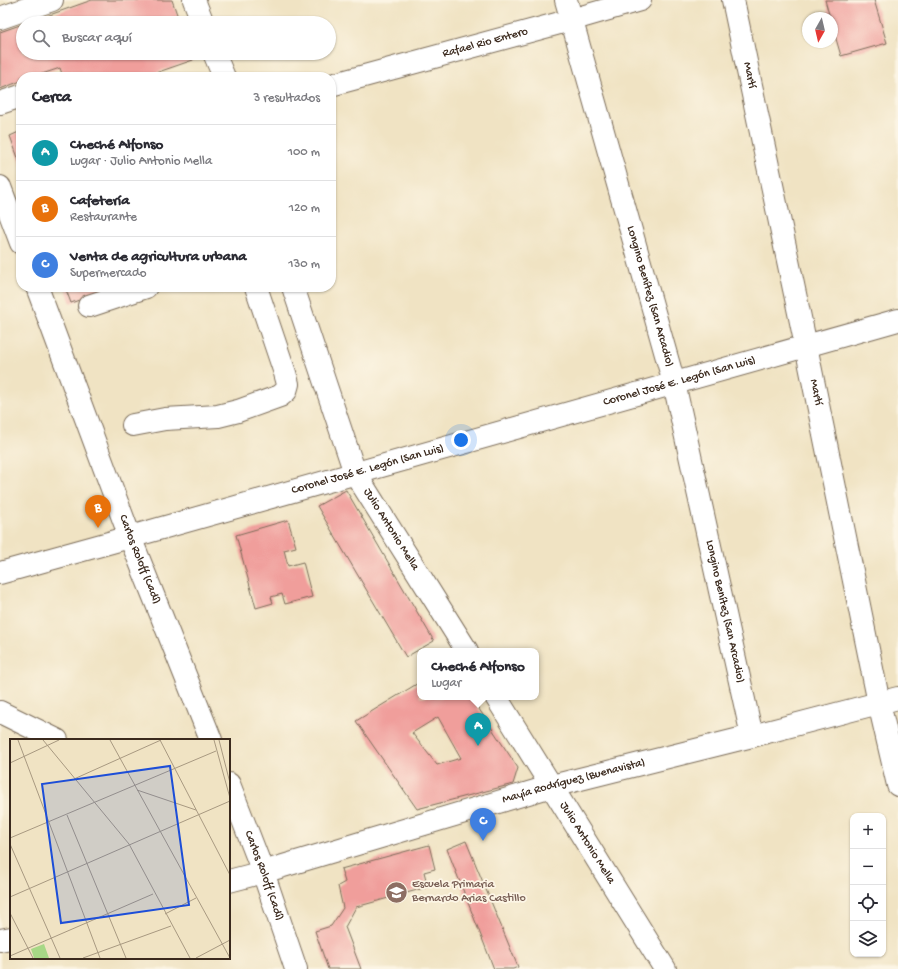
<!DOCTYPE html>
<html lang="es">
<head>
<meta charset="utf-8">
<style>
	body { margin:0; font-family:"Gochi Hand",sans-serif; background:#f2f2f3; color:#2b2b33 }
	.controls { position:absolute; right:12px; bottom:12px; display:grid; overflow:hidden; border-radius:8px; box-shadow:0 1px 3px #0004 }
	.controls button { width:36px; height:36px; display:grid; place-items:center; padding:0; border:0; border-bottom:1px solid #e1e1e2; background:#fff; color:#2b2b33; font:20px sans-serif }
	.compass { position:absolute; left:802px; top:12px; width:36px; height:36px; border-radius:50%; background:#fff; box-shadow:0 1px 3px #0004; rotate:188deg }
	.you { position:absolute; left:461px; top:440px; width:14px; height:14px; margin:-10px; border:3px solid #fff; border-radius:50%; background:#1a73e8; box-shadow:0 0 0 6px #1a73e833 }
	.badge { display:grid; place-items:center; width:26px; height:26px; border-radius:50%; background:#7c3aed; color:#fff; font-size:13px; font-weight:700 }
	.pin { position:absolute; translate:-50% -33px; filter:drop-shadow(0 1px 2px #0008) }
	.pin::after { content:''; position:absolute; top:21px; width:14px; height:12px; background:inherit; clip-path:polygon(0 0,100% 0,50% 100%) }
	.popup { position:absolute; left:417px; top:648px; width:122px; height:52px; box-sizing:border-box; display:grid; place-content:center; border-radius:8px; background:#fff; filter:drop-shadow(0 1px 3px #0005); font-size:13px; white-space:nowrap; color:#7c7c81 }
	.popup b { font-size:15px; color:#2b2b33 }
	.popup::after { content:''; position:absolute; left:50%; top:100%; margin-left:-8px; border:8px solid transparent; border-top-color:#fff }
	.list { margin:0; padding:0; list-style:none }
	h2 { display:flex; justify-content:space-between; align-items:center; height:52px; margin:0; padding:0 16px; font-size:17px }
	h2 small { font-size:13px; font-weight:400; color:#7c7c81 }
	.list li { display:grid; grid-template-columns:26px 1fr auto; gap:12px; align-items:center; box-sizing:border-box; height:56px; padding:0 16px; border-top:1px solid #e1e1e2 }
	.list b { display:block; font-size:15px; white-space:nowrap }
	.list p { margin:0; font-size:13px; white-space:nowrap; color:#7c7c81 }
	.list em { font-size:13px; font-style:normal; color:#7c7c81 }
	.icon { flex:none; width:22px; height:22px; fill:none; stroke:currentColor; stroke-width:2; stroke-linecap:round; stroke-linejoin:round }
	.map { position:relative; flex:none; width:898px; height:969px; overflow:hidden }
	.search { position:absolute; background:#fff; box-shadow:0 1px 3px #0004; left:16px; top:16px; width:320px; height:44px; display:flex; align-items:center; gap:10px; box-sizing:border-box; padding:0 14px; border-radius:22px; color:#7c7c81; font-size:15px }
	.panel { position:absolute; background:#fff; box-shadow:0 1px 3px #0004; left:16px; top:72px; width:320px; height:220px; border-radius:16px }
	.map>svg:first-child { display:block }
	.building { fill:#f09e9b; fill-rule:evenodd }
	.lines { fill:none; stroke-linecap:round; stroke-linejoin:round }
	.minor-casing { stroke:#7a6b58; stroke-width:24 }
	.minor { stroke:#fff; stroke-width:22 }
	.labels { text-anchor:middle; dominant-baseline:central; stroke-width:3.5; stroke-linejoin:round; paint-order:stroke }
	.street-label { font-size:12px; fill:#3b2a1e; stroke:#fcf5e5 }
	.education-label { font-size:12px; fill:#785e54; stroke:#fcf5e5; text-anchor:start }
	.inset-road { fill:none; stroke:#a89981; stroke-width:1 }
	.view { fill:#1d4ed8; fill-opacity:0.15; stroke:#1d4ed8; stroke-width:2 }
	.inset-edge { fill:none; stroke:#3b2a1e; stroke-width:2 }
</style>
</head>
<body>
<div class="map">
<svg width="898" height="969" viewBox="0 0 898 969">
	<rect width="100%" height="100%" fill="#fcf5e5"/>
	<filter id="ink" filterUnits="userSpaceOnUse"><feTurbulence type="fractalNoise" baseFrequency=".025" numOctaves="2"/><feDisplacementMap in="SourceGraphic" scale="8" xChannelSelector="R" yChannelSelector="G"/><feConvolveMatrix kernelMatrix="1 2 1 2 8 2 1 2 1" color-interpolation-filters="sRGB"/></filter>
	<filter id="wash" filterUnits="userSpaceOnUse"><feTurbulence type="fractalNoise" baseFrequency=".012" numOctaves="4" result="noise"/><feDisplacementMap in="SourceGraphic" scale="16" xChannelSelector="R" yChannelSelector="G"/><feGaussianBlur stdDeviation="0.9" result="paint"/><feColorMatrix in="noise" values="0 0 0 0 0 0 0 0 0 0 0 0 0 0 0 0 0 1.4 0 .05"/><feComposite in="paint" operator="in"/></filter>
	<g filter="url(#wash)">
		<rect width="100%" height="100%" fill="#f0e3c3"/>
		<g id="blocks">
			<!-- building -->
			<path class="building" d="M92,0H172L180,23H27Z
				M825,0H874L887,43L841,56L832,25V18H830Z
				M23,24V53H191L193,60L144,77H63L60,68L33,77H21V81L0,89V32Z
				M21,131V166L10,136Z
				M65,287H115L71,303Z
				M346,490L434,641L406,657L317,506Z
				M288,520L296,547L284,550L288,566L303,562L312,597L285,604L282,594L271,597L273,603L256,608L236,535Z
				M420,682V697H471L518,768L513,784L417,809L356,721ZM438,717L461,758L437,765L412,733Z
				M466,841L518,967L513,969H494L447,849Z
				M429,845L435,869L424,872L428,887L356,907L345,927L361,969H328L315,931L331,926L343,908L338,886L345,882L341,869Z"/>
		</g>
	</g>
	<g filter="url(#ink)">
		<use href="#blocks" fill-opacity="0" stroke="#7a6b58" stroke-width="1"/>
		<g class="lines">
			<defs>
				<g id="minor">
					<path d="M194,0L203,23"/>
					<path id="s1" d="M566,0L674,383L752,736"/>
					<path id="s2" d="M733,0L806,346L879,703L898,785"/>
					<path d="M0,18L52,0"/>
					<path d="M214,53L224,77"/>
					<path id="s3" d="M331,85L571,20L640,0"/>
					<path d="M0,103L21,96"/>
					<path d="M0,187L21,243"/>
					<path id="s4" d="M37,287L130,537L211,740"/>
					<path id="s5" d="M293,287L355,473L467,651"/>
					<path d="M89,306L146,287"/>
					<path d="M133,425L165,419L218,416L238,411L280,396L286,391L288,384L285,373L256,287"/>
					<path id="s6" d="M0,573L130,537L898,320"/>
					<path id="s7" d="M496,697L665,969"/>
					<path d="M0,712L57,740"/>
					<path id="s8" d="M229,784L263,872L296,969"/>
					<path id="s9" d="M229,881L263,872L552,786L752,736L898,698"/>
					<path d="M0,940L11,938"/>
				</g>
			</defs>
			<!-- minor casing -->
			<use href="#minor" class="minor-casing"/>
			<!-- minor -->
			<use href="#minor" class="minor"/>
		</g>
	</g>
	<!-- icons -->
	<defs>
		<symbol id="school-disc" viewBox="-11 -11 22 22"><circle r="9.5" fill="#8d6e63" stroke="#fcf5e5"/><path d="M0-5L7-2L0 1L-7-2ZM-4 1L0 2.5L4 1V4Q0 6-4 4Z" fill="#fff"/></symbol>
	</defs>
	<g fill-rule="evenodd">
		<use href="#school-disc" x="384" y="880" width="25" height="25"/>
	</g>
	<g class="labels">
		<!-- street labels -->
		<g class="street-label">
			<text stroke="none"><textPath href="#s3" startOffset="160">Rafael Rio Entero</textPath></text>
			<text stroke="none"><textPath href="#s2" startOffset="77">Martí</textPath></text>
			<text stroke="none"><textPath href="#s1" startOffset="308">Longino Benítez (San Arcadio)</textPath></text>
			<text stroke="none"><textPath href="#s6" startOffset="706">Coronel José E. Legón (San Luis)</textPath></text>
			<text stroke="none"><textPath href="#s2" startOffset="401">Martí</textPath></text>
			<text stroke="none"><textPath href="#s6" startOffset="382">Coronel José E. Legón (San Luis)</textPath></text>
			<text stroke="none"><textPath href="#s5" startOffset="263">Julio Antonio Mella</textPath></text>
			<text stroke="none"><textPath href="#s4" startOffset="291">Carlos Roloff (Cadí)</textPath></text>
			<text stroke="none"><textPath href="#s1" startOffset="632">Longino Benítez (San Arcadio)</textPath></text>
			<text stroke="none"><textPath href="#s9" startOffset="359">Mayía Rodríguez (Buenavista)</textPath></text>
			<text stroke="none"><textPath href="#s7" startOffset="172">Julio Antonio Mella</textPath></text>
			<text stroke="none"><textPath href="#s8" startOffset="98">Carlos Roloff (Cadí)</textPath></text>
		</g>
		<!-- education labels -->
		<g class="education-label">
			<text x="412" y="885">Escuela Primaria<tspan x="412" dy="14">Bernardo Arias Castillo</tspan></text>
		</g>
	</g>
	<!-- overview -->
	<g transform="translate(10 739)">
		<rect width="220" height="220" fill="#f0e3c3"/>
		<path d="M34,205L39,219H24L21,210Z" fill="#a7d886"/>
		<path class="inset-road" d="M8,1L90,219M33,1L119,105L180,219M100,1L220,219M150,1L220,136M204,1L220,59M209,1L220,44M0,24L49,1M64,40L151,1M127,51L186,71M57,76L116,219M0,99L206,12M0,105L50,219M0,158L220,62M0,174L23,219M155,175L186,159M0,217L143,155M73,219L161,187M186,219L220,201"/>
		<path class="view" d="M160,27L179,166L51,184L32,45Z"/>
		<rect width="220" height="220" class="inset-edge"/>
	</g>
</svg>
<div class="controls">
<button>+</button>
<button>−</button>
<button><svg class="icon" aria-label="locate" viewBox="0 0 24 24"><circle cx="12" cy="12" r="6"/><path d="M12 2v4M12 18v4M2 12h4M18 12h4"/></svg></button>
<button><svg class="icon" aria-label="layers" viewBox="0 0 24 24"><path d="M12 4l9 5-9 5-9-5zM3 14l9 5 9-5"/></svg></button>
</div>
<svg class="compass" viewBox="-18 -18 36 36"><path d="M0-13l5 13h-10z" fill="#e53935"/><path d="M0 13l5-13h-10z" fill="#7c7c81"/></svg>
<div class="you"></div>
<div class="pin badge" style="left:478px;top:746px;background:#0f9aa8">A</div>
<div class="popup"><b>Cheché Alfonso</b>Lugar</div>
<div class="pin badge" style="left:98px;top:528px;background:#e8710a">B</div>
<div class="pin badge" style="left:483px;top:841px;background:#3f7fe0">C</div>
<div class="search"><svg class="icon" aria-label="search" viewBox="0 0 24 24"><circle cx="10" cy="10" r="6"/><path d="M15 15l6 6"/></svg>Buscar aquí</div>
<section class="panel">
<h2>Cerca<small>3 resultados</small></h2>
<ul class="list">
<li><span class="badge" style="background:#0f9aa8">A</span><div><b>Cheché Alfonso</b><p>Lugar · Julio Antonio Mella</p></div><em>100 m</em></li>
<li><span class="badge" style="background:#e8710a">B</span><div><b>Cafetería</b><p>Restaurante</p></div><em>120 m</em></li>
<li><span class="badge" style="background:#3f7fe0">C</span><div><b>Venta de agricultura urbana</b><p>Supermercado</p></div><em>130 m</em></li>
</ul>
</section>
</div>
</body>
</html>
